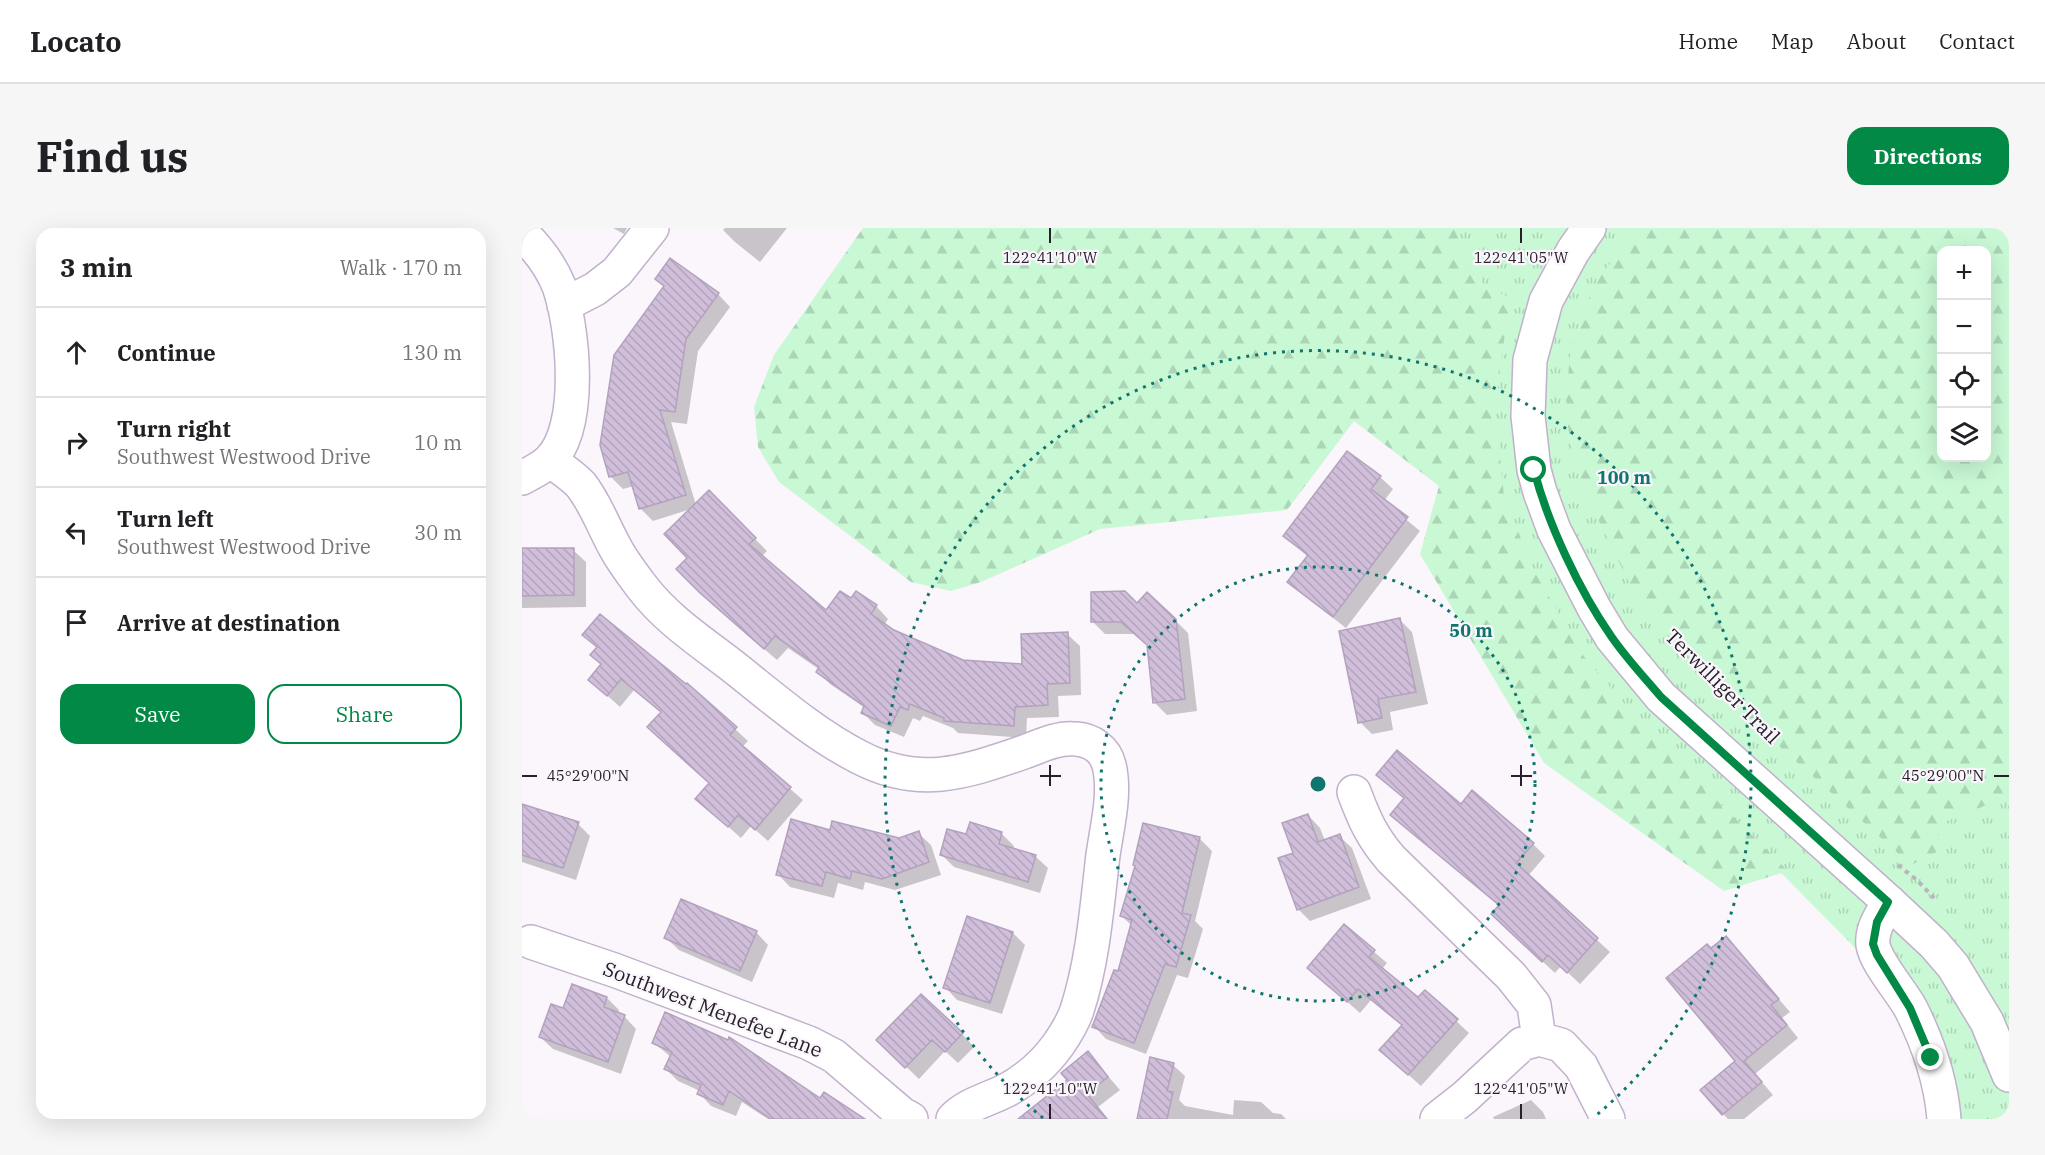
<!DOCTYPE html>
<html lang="en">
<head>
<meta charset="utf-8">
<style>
	body { margin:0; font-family:"IBM Plex Serif",serif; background:#f6f6f6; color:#202124 }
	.controls { position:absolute; right:18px; top:18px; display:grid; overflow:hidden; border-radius:12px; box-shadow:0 6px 24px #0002 }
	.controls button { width:54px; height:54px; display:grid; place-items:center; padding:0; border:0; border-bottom:2px solid #e0e0e0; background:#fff; color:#202124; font:30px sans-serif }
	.stop { position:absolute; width:18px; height:18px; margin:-14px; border:4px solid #028946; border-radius:50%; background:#fff }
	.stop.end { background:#028946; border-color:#fff; box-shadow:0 2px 6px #0008 }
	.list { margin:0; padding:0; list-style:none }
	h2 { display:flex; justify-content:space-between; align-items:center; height:78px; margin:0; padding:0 24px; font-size:26px }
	h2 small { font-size:20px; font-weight:400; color:#757577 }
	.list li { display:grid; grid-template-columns:39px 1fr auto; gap:18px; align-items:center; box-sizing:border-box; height:90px; padding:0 24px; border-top:2px solid #e0e0e0 }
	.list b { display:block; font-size:22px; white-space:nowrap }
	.list p { margin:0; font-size:20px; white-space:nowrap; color:#757577 }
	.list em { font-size:20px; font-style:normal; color:#757577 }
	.actions { display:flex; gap:12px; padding:18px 24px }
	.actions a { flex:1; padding:14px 0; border:2px solid #028946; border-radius:18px; text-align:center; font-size:21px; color:#028946 }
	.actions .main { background:#028946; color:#fff }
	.icon { flex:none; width:33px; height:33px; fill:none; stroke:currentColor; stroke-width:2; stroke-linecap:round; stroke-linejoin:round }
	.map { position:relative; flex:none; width:1487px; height:891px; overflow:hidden; border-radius:18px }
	header { display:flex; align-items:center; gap:36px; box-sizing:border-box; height:84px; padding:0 30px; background:#fff; border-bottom:2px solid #e0e0e0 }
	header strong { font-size:28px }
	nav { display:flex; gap:33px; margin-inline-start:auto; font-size:21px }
	.intro { display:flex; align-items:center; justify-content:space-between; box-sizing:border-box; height:144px; padding:0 36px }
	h1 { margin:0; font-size:42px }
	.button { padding:15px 27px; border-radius:18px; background:#028946; color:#fff; font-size:21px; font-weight:700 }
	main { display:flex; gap:36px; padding:0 36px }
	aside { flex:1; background:#fff; border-radius:18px; box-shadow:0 6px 24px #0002 }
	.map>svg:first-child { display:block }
	.grass { fill:url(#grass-tufts) }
	.forest { fill:url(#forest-firs); fill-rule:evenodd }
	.shadow { fill:#0003 }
	.building { fill:url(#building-back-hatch); stroke:#b3a2bd; stroke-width:1.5 }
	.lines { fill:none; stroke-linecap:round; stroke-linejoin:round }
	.minor-casing { stroke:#c2b1cc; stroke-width:36 }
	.secondary-casing { stroke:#c2b1cc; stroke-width:36 }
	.path { stroke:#bab5bc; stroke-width:4; stroke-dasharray:4.5 4.5; stroke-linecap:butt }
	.minor { stroke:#fff; stroke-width:33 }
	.secondary { stroke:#fff; stroke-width:33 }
	.route { stroke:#028946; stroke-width:8 }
	.ticks { fill:none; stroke:#28212b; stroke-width:2 }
	.ring { fill:none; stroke:#0f766e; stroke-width:3; stroke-dasharray:3 6 }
	.labels { text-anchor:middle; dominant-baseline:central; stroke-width:4.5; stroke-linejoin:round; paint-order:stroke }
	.street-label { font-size:20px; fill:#28212b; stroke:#faf6fc }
	.ticks-label { font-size:15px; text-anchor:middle; fill:#28212b; stroke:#faf6fc; stroke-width:4.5; stroke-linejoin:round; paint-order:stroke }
	.centre { fill:#0f766e; stroke:#faf6fc; stroke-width:3 }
	.ring-label { font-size:18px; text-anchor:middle; font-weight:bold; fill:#0f766e; stroke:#faf6fc; stroke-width:4.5; stroke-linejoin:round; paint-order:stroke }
</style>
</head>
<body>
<header>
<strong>Locato</strong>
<nav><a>Home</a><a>Map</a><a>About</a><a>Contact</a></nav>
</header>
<div class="intro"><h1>Find us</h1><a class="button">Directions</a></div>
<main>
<aside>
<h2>3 min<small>Walk · 170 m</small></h2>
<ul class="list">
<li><svg class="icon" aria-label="ahead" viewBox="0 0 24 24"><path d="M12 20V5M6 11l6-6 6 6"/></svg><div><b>Continue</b></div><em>130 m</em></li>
<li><svg class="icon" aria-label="right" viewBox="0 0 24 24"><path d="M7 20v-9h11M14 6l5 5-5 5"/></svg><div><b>Turn right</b><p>Southwest Westwood Drive</p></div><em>10 m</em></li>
<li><svg class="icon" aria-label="left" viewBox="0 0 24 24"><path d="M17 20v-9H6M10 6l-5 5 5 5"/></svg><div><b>Turn left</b><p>Southwest Westwood Drive</p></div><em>30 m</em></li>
<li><svg class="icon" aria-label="arrive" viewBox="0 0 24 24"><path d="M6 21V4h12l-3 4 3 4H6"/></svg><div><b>Arrive at destination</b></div></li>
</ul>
<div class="actions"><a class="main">Save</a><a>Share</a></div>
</aside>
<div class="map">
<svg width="1487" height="891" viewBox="0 0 1487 891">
	<defs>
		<pattern id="grass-tufts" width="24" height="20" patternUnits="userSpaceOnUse" patternTransform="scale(1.5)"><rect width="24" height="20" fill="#c8f8d4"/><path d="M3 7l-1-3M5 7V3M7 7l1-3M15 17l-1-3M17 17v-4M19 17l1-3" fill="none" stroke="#acd4b6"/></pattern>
		<pattern id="forest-firs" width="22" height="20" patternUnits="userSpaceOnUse" patternTransform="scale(1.5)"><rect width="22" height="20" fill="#c8f8d4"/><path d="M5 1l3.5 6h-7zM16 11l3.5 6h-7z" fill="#acd4b6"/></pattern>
		<pattern id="building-back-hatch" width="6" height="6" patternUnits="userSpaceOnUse" patternTransform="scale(1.5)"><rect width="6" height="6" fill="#d0beda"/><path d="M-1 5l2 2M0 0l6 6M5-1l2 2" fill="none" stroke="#b3a3bb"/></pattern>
	</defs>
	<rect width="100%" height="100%" fill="#faf6fc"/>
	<!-- grass -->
	<path class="grass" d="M813,0H1385L1249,110L1487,479V891H1410L1402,832L1353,740L1129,513L1057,436Z"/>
	<!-- forest -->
	<path class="forest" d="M341,0H934L938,20L962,58L993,72L982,112L973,181L982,268L1011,341L1060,426L1127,505L1266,643L1202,663L1022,535L898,326L917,258L832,193L765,282L578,301L459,354L429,363L389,354L257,254L236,219L232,179L252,127Z
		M1116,0H1487V568L1412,598L1422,620L1389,637L1214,479L1152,417L1106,352L1071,281L1052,232L1046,199L1044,168L1048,128L1059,88L1075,52ZM1464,22V230H1420V22Z"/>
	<!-- shadow -->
	<path class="shadow" d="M91,0H105L102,6Z
		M203,0H265L238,34L213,14L201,2Z
		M148,32L196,66L208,79L176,123L165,196L149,194L174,277L187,264L245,323L239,329L304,385L329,372L354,378L366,391L362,397L372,403L441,434L501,438L545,406L558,418L559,467L536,468L537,489L505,490L504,510L436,505L431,500L401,488L398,493L391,490L382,509L353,497L341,485L343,480L308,456L296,444L298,442L266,420L255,432L192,378L156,341L168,330L169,281L131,293L118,280L112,258L101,261L89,249L79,216L143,60L135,51Z
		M826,225L858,249L871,261L862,273L898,303L824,400L780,366L767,354L786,329L763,308Z
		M0,322H51L64,334V379L0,380Z
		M615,377L653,392L666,405L675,483L645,487L632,474L626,418L612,406H583L571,394Z
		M878,392L890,404L906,476L868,484L871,502L850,506L838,494Z
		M62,407L165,457L226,513L220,519L281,572L246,613L229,598L219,610L175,571L189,555L140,485L112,462L98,479L68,452L80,437L76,420Z
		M856,547L939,578L1011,616L1023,628L1006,648L1088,724L1058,756L1039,738L1033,745L983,699L978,679L870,587L883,571Z
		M0,577L56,596L68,608L54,652L0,634Z
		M786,587L798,600L803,613L817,608L830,620L849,671L788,693L776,681Z
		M309,603L377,611L396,605L409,617L419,647L373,662L343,654L341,662L316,655L312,670L268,659L256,646Z
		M479,605L492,618L491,621L513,628L526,640L518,665L432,639L419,626L445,608Z
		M677,610L690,623L673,693L681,701L666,750L655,747L624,826L584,811L572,798L597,745L610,698L600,688Z
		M822,698L865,735L860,741L896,771L903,764L947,805L899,858L872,834L881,798L849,772L838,785L787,740Z
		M234,704L246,717L230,754L157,722L144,710Z
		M491,705L503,717L480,786L435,772L423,759Z
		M1204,710L1268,784L1260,790L1276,810L1233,846L1251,867L1222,891H1206L1201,886L1215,833Z
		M85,770L97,782L96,786L102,788L114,801L99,846L31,821L18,809Z
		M440,806L452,819L436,835L423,823L397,851L356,812Z
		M132,815L299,873L338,891H246L220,874L214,888L189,878L177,865L178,863L156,853L144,841L149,829Z
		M566,825L598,862L576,879L586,891H516Z
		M651,837L663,848L657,872L663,878L711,887L712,872L739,874L751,885L759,886L764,891H617Z
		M1009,872L1021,884L1024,891H972L971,889Z"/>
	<!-- building -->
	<path class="building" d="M148,30L197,65L164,111L153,184L138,182L164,267L117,281L106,244L87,249L78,217L92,127L142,58L133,51Z
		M825,223L859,248L849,261L886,289L811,389L765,354L786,327L761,308Z
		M187,262L234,310L227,316L304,382L318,363L329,370L334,363L355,377L349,386L372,402L441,432L500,436L499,406L546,404L548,455L525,456L526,477L493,479L492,498L422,493V490L388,476L386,482L378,479L369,498L339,485L342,478L294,444L297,439L253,408L242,421L178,365L154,341L165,330L142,306Z
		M0,320H52V367L0,368Z
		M603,363L615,375L625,364L654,391L663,471L631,475L625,417L599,394H569V364Z
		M78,386L164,456L165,455L215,499L208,507L269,559L233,602L216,587L206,599L173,571L187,555L125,499L139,484L99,451L85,468L66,452L79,436L68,427L75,419L60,407Z
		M878,390L894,464L856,471L860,490L836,495L817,403Z
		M875,522L939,576L950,562L1012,615L994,635L1076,710L1045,745L1026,727L1020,734L969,686L977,677L868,587L882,570L854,547Z
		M0,576L57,594L41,640L0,627Z
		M786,586L796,614L818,606L837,659L775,682L756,630L771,625L760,595Z
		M269,591L308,602L310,593L377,610L397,603L407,634L360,651L330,643L328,651L304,644L300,658L254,647Z
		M448,594L480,604L477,616L514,627L506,654L418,627L425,601L444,606Z
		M621,595L678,609L660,685L669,687L654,739L643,736L612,815L570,799L592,742L596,743L610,692L598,688L613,638L611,637Z
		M159,671L235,703L218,743L142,710Z
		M445,688L491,704L468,775L421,760Z
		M822,696L853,722L847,729L896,769L903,762L936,791L886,847L857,822L880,797L836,761L825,774L785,740Z
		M1204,708L1257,771L1249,777L1265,797L1222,833L1240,854L1200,887L1178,862L1213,833L1144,750L1185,716L1189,720Z
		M50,756L85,769L82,779L103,787L86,834L17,809L29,776L41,780Z
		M399,766L441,805L423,824L410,812L383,840L354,812Z
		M143,784L206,812L207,809L298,870L302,864L343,891H249L207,863L201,877L175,866L179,857L142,841L150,824L130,815Z
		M566,823L586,849L565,866L585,891H496L545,852L539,845Z
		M628,829L652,835L645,863L651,864L645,891H615Z"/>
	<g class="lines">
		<defs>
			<path id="minor" d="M0,5C15,20 29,38 37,58C51,98 62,200 27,233C20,240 9,245 0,250
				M42,77L73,61L95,44L130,0
				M28,232C38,240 51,248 59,257C74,276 82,300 94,321C101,334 111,347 120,359C145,392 181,415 213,440C252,471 292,506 337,529C398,561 444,544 505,523C520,517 538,509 554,511C569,512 583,521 587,537C594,565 585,599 581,627C575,678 571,733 555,782C551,794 543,807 536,817C523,835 505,851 485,862C468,871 445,876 431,891
				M832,564C842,591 850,609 869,631L989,748L1012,777L1017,811
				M1367,674C1359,687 1349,702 1351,717C1354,735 1380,764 1389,781C1406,815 1419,853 1422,891
				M9,714L92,742L287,815L312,828L380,886L389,891
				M915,891L943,869L1000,816L1017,811L1039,817L1059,838L1086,891"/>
			<path id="secondary" d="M1067,0L1051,23L1024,73L1008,132L1006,188L1012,242L1018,264L1032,302L1072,380L1090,410L1139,469L1367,674L1412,716L1431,738L1465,794L1487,847"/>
		</defs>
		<!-- minor casing -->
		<use href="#minor" class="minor-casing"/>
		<!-- secondary casing -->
		<use href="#secondary" class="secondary-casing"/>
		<!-- path -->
		<path class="path" d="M1376,637L1396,653L1412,670"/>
		<!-- minor -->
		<use href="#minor" class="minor"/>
		<!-- secondary -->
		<use href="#secondary" class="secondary"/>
	</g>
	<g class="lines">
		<!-- route -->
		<path class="route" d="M1012,242C1026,296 1057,362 1089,408C1104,430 1122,449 1139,469L1366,674L1355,694L1351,716L1355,727L1388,780L1409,830"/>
	</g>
	<!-- ticks -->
	<path class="ticks" d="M528,0V15M999,0V15M528,537V558M999,537V558M0,548H15M518,548H539M989,548H1010M1472,548H1487M528,876V891M999,876V891"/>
	<!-- distance rings -->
	<g class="ring">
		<circle cx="796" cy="556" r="217"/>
		<path d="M521 890A433 433 0 1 1 1071 890"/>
	</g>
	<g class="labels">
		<!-- street labels -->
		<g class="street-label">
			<text transform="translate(1201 458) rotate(45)">Terwilliger Trail</text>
			<text transform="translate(191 781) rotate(21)">Southwest Menefee Lane</text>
		</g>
	</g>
	<g class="ticks-label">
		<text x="528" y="35">122°41'10"W</text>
		<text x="999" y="35">122°41'05"W</text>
		<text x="66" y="553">45°29'00"N</text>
		<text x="1421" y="553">45°29'00"N</text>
		<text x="528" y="866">122°41'10"W</text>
		<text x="999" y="866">122°41'05"W</text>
	</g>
	<circle cx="796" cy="556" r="9" class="centre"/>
	<g class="ring-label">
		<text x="1102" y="256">100 m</text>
		<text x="949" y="409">50 m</text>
	</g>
</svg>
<div class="controls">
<button>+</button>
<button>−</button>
<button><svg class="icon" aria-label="locate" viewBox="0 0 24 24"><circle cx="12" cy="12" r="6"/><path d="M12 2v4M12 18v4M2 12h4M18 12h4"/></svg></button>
<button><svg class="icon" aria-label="layers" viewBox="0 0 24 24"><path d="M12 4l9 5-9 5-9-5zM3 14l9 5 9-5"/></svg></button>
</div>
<div class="stop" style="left:1012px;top:242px"></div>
<div class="stop end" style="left:1409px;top:830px"></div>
</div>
</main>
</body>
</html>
